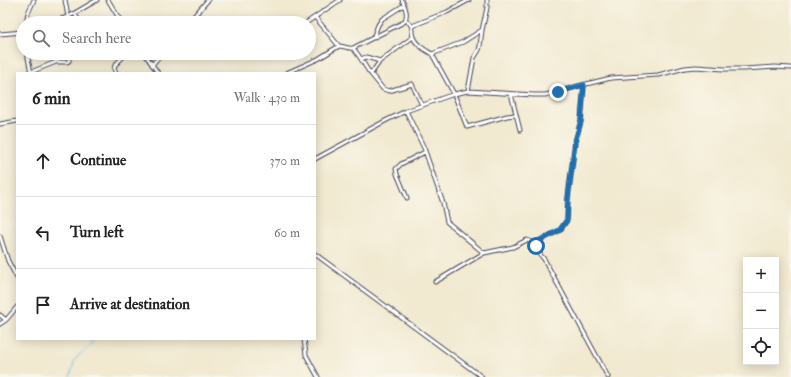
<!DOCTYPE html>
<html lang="en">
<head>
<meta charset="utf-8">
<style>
	body { margin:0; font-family:"IM FELL Double Pica",serif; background:#f2f2f2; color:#222 }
	.controls { position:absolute; right:12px; bottom:12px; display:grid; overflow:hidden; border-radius:0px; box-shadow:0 2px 10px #0003 }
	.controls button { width:36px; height:36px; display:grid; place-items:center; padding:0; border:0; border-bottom:1px solid #e0e0e0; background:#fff; color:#222; font:20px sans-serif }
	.stop { position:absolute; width:12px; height:12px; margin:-9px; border:3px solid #1f6fb2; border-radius:50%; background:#fff }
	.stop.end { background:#1f6fb2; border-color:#fff; box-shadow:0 1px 4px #0008 }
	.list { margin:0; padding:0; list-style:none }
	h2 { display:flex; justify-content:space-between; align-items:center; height:52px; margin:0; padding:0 16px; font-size:17px }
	h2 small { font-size:13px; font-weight:400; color:#767676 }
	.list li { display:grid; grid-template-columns:26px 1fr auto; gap:12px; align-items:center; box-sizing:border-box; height:72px; padding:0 16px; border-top:1px solid #e0e0e0 }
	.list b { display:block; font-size:15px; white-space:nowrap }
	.list em { font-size:13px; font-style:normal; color:#767676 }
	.icon { flex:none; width:22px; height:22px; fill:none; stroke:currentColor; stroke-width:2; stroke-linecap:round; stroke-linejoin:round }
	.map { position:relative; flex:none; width:791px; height:377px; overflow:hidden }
	.search { position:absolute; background:#fff; box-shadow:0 2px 10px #0003; left:16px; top:16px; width:300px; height:44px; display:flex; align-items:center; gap:10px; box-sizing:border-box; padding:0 14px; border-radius:22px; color:#767676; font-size:15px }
	.panel { position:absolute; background:#fff; box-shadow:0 2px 10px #0003; left:16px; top:72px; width:300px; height:268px; border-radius:0px }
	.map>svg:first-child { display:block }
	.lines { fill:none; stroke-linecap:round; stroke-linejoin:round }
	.stream { stroke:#78baed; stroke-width:1 }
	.street-casing { stroke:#414051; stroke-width:5 }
	.street { stroke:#fff; stroke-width:3 }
	.route { stroke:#1f6fb2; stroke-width:5 }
</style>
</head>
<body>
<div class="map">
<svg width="791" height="377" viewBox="0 0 791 377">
	<rect width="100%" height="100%" fill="#fbf7ec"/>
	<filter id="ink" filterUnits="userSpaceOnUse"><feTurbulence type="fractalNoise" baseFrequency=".025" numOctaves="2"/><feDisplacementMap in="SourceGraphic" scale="8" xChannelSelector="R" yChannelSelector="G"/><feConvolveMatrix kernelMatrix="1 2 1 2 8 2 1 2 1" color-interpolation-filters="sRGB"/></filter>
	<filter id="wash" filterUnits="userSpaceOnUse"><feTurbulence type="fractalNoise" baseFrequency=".012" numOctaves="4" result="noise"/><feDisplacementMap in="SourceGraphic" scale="16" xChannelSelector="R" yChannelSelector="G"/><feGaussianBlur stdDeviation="0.9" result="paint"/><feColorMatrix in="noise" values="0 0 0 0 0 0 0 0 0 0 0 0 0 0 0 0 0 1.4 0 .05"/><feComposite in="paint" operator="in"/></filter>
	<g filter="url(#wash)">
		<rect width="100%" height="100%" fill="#f1e9d0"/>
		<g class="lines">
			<!-- stream -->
			<path class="stream" d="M70,377L75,359L91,345L94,339"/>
		</g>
	</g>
	<g filter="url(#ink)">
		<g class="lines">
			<defs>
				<path id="street" d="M65,0L68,17
					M108,0L122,23
					M75,14L80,23
					M315,17L339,46
					M406,20C415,28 410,27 413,37C416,45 424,49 432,54L433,56L454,94L467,127L507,116L515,115
					M26,23L28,13L34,0
					M48,23L68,17L97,0
					M188,23L208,0
					M306,23L340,0
					M412,26L447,12L469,0
					M0,34L23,32
					M373,38L378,25L382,19L404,5
					M353,48L359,56L369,72L371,74L383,89L389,91L412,84L422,105
					M27,53L31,73
					M144,53L158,73
					M432,54L463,42L482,30
					M361,59L366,57L380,61
					M152,65L162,53
					M31,72L56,62H67L69,61V53
					M116,73L114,69L115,65L127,53
					M286,73L318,59L339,46C344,46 348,49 353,48L404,22C409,15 405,7 402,0
					M371,74L380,61L413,37
					M468,91L474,58L479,50L480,46L482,30L487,8V0
					M511,94C514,106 517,118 520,130
					M406,111L424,148L443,203L447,222L484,253
					M0,124L17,121
					M315,159L387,120L406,111L454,94L468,91L534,95H545L558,92L574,87L611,78L658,75L685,68L696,67L724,69H744L775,67L791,68
					M407,198L397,174L396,169L401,164L425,152
					M0,236L8,261L17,278
					M535,243C536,249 540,255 544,259L608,377
					M315,254L482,377
					M435,282L484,253L513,247L527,240L535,243L560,230L567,220L568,198L575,142L581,121L584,85
					M0,315L6,320
					M0,324L6,320L17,307
					M304,339L306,355L318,377"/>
			</defs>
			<!-- street casing -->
			<use href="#street" class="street-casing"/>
			<!-- street -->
			<use href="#street" class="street"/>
		</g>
	</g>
	<g class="lines" filter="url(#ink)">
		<!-- route -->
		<path class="route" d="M536,246L535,243L560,230L567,220L568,198L575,142L581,121L584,85L558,92"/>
	</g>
</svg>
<div class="controls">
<button>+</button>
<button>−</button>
<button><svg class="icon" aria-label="locate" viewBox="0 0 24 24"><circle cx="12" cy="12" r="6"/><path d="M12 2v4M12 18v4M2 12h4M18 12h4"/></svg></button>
</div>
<div class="stop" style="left:536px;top:246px"></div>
<div class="stop end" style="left:558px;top:92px"></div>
<div class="search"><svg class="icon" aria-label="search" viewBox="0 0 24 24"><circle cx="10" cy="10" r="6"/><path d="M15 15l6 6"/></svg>Search here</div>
<section class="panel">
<h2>6 min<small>Walk · 430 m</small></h2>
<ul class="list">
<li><svg class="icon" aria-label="ahead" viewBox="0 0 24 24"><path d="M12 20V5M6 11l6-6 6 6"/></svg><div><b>Continue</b></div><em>370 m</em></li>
<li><svg class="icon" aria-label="left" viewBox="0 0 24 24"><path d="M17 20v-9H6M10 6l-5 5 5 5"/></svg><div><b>Turn left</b></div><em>60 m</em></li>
<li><svg class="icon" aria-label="arrive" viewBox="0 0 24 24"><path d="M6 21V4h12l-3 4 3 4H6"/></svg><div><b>Arrive at destination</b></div></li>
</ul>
</section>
</div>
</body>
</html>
